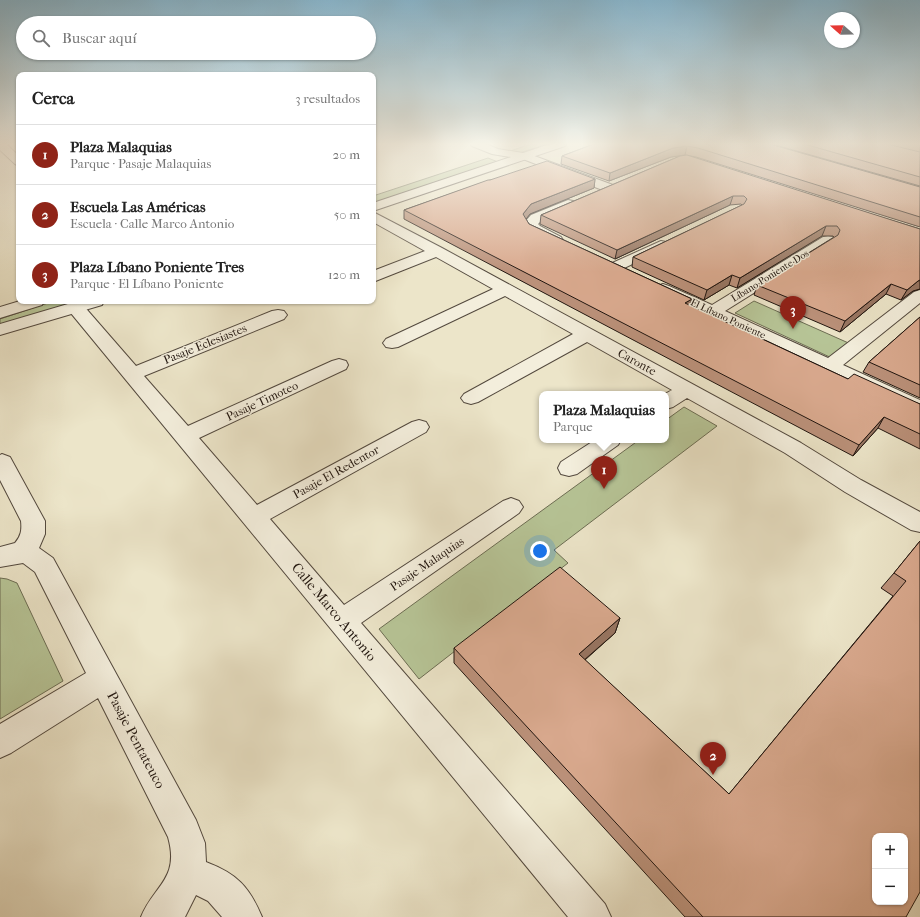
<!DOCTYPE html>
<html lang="es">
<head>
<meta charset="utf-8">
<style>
	body { margin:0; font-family:"IM FELL French Canon",serif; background:#f2f2f2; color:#222 }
	.controls { position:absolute; right:12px; bottom:12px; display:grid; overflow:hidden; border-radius:8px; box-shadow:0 1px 3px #0004 }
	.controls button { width:36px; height:36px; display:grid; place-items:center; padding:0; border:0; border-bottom:1px solid #e0e0e0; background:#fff; color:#222; font:20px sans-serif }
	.compass { position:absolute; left:824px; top:12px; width:36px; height:36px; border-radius:50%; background:#fff; box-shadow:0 1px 3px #0004; rotate:290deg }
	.you { position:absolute; left:540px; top:551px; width:14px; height:14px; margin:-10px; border:3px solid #fff; border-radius:50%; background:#1a73e8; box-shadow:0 0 0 6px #1a73e833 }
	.badge { display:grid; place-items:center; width:26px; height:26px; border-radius:50%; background:#8f2418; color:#fff; font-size:13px; font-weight:700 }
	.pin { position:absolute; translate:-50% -33px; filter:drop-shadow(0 1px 2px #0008) }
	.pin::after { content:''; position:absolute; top:21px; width:14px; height:12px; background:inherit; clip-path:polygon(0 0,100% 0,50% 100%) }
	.popup { position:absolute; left:539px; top:391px; width:130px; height:52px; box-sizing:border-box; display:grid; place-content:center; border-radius:8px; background:#fff; filter:drop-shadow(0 1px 3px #0005); font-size:13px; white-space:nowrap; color:#767676 }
	.popup b { font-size:15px; color:#222 }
	.popup::after { content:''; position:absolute; left:50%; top:100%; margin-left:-8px; border:8px solid transparent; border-top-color:#fff }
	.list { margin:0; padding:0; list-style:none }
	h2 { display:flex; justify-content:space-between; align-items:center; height:52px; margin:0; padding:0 16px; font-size:17px }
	h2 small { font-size:13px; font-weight:400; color:#767676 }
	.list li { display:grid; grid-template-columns:26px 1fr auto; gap:12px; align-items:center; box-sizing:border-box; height:60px; padding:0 16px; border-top:1px solid #e0e0e0 }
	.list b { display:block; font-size:15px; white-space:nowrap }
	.list p { margin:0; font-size:13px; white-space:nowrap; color:#767676 }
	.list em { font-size:13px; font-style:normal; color:#767676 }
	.icon { flex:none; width:22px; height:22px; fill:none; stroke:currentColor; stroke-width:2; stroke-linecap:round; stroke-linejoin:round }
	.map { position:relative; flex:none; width:920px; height:917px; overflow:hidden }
	.search { position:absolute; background:#fff; box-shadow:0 1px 3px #0004; left:16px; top:16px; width:360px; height:44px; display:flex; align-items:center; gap:10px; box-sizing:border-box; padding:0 14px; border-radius:22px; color:#767676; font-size:15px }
	.panel { position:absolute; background:#fff; box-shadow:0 1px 3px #0004; left:16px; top:72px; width:360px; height:232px; border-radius:8px }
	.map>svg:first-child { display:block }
	.green { fill:#b7c597; stroke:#6c6d53 }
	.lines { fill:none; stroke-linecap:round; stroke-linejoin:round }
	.minor-casing { stroke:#53493e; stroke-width:2 }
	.tertiary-casing { stroke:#53493e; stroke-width:2 }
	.minor { fill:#f3eedc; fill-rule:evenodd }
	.tertiary { fill:#f3eedc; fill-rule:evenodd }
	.wall { fill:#bb917a; stroke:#20150f }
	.shaded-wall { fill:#987663; stroke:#20150f }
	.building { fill:#d9a98e; stroke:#20150f; fill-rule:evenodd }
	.labels { text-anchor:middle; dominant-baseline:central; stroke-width:3; stroke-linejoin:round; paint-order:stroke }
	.far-street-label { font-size:10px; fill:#20150f; stroke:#f3eedc }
	.street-label { font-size:12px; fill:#20150f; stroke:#f3eedc }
	.near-street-label { font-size:14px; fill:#20150f; stroke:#f3eedc }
</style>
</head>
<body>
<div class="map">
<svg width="920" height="917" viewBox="0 0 920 917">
	<rect width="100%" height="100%" fill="#ece5c9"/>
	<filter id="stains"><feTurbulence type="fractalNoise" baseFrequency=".005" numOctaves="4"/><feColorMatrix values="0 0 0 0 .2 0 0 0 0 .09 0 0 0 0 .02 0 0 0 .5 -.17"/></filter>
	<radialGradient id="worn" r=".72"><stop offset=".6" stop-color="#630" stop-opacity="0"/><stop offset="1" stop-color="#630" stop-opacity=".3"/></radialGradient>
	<!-- green -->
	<path class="green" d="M531,144H548L519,153L507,152Z
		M488,158L498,162L373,204V196Z
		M54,301H77L21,320L0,325V319Z
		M754,301L853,345L834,359L735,313Z
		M684,407L717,426L554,550L568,563L419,679L379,629L639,440H666V420Z
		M0,578L7,579L17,583L63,681L0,719Z"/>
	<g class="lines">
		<defs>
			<path id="minor" d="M0,144H6L19,156V166L15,164L0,150Z
				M470,144H486L498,149L529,154L613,185L615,188L613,191H605L523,159L492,154L472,146Z
				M568,200L573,201L575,204L573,207L541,221L538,224L540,226L561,237L563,240L561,243C553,245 535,237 529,232C527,229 525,226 524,223L531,215Z
				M373,212L442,248L801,443L861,480L920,512V532L911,530L845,492L785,453L687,398L673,407L666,409L665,394L672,390L587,342L478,402L471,404L464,402L461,398L464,394L573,334L505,296L398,347L392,348L386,347L383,343L386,339L493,289L436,257L373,282V271L425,251L373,222Z
				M828,236L833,237L835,240L833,243L725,311L828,358L914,292L920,290V303L843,365L920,400V414L913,413L657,292L655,289L657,286L663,284L669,286L712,305L823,237Z
				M661,241L666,242L668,245L666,248L620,270L615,272L610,270L607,267L610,264Z
				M76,303L82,304L136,366L272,311L278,310L284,311L287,315L284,319L144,376L188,426L332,361L339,359L346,361L348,365L346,369L199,438L257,505L412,422L419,420L426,422L429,427L426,432L270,519L344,605L503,501L511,498L519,501L523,507L519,513L361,623L605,904L611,917H568L70,312L68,308L70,304Z
				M595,440H621L618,445L577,474L569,476L561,474L558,468L561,462Z
				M2,454L10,457L45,521V534L39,548L53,558L196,820L205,843L206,862C237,874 249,886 262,917H222L208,901L196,895L185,917H141C154,885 180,879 168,837L98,698L11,753L0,758V724L86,673L35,572L23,563L0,567V547L15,543C21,536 22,530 21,521L0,480V455Z"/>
			<path id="tertiary" d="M550,144H567L565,146L373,211V203Z
				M20,301H44L42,305L0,318V307Z
				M78,301H104L102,305L0,335V324Z"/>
		</defs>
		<!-- minor casing -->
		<use href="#minor" class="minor-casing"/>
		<!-- tertiary casing -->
		<use href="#tertiary" class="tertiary-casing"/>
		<!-- minor -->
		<use href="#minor" class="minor"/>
		<!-- tertiary -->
		<use href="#tertiary" class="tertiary"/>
	</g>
	<!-- wall -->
	<path class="wall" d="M594,144H770L920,187V227L696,157L685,155L671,157L609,181L561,164L562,156Z
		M772,144H920V186Z
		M680,156L920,229V289L913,291L901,300L886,294L840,332L754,295L757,285L834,237L833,236H822L737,288L729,285L704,300L632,267L633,257L742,205L741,204L730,205L615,259L540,224L541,215Z
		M595,179L594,188L530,214L526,219L529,224L692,299L690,305L848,379L920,404V449L878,428L853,456L404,219V210L490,180Z
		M920,317V398L863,372L869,362Z
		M920,541L906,917H685L454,663V648L620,618L615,633L585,660L729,794L893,596L881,588L894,573Z"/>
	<!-- shaded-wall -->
	<path class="shaded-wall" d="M687,146L685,155L671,157L609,181L610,173L673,148Z
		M595,179L594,188L530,214L523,223V214L531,204Z
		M733,196L730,205L615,259L617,250Z
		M826,226L822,236L737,288L740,278Z
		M732,275L729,285L704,300L707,290Z
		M920,280V289L913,291L901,300L907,290L918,281Z
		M891,284L886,294L840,332L845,321Z
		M692,299L689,309L685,303Z
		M884,417L878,428L853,456L859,445Z
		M620,618L615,633L575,668L579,654Z"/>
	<!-- building -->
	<path class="building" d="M594,144H770L920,187V217L698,148L687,146L673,148L610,173L562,156Z
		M804,144H887L920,152V177Z
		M687,155L920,229V280L918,281L907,290L891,284L845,321L757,285L838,235L840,230L837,226H826L740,278L732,275L707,290L633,257L744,204L747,199L744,196H733L617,250L541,215L680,156Z
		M547,161L595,179L531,204L523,214L529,224L692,299L685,303L848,379L854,374L920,404V434L884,417L859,445L404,210L488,180H490Z
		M920,317V385L869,362Z
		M920,541V892L906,917H703L454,648L560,567L620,618L579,654L729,794L906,581L894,573ZM875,836H905V902H875Z"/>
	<!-- sky -->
	<linearGradient id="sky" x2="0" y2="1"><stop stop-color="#89b9d2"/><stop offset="0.53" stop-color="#f6f3e7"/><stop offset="1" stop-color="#f6f3e7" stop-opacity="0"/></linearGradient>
	<rect width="920" height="272" fill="url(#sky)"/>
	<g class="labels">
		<!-- far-street labels -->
		<g class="far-street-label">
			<text transform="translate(770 276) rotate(-32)">Líbano Poniente Dos</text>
			<text transform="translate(728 319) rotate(25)">El Líbano Poniente</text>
		</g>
		<!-- street labels -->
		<g class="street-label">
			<text transform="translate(205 344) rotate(-22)">Pasaje Eclesiastes</text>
			<text transform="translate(637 362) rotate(29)">Caronte</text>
			<text transform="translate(262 401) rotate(-25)">Pasaje Timoteo</text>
			<text transform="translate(336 472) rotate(-29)">Pasaje El Redentor</text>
			<text transform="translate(427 564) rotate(-34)">Pasaje Malaquias</text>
		</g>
		<!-- near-street labels -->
		<g class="near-street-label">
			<text transform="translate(334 612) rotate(50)">Calle Marco Antonio</text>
			<text transform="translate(136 740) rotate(62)">Pasaje Pentateuco</text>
		</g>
	</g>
	<rect width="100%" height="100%" filter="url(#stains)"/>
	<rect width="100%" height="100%" fill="url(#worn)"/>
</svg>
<div class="controls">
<button>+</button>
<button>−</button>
</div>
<svg class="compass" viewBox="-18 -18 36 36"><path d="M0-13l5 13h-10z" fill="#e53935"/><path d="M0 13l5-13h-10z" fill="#767676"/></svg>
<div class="you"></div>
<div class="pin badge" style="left:604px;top:489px">1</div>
<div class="popup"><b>Plaza Malaquias</b>Parque</div>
<div class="pin badge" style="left:713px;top:775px">2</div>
<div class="pin badge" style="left:793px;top:329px">3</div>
<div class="search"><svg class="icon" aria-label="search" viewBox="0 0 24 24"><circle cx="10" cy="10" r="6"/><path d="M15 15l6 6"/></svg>Buscar aquí</div>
<section class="panel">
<h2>Cerca<small>3 resultados</small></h2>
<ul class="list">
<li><span class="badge">1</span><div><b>Plaza Malaquias</b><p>Parque · Pasaje Malaquias</p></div><em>20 m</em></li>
<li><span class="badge">2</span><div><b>Escuela Las Américas</b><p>Escuela · Calle Marco Antonio</p></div><em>50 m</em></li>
<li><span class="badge">3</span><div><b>Plaza Líbano Poniente Tres</b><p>Parque · El Líbano Poniente</p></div><em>120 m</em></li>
</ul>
</section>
</div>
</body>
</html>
